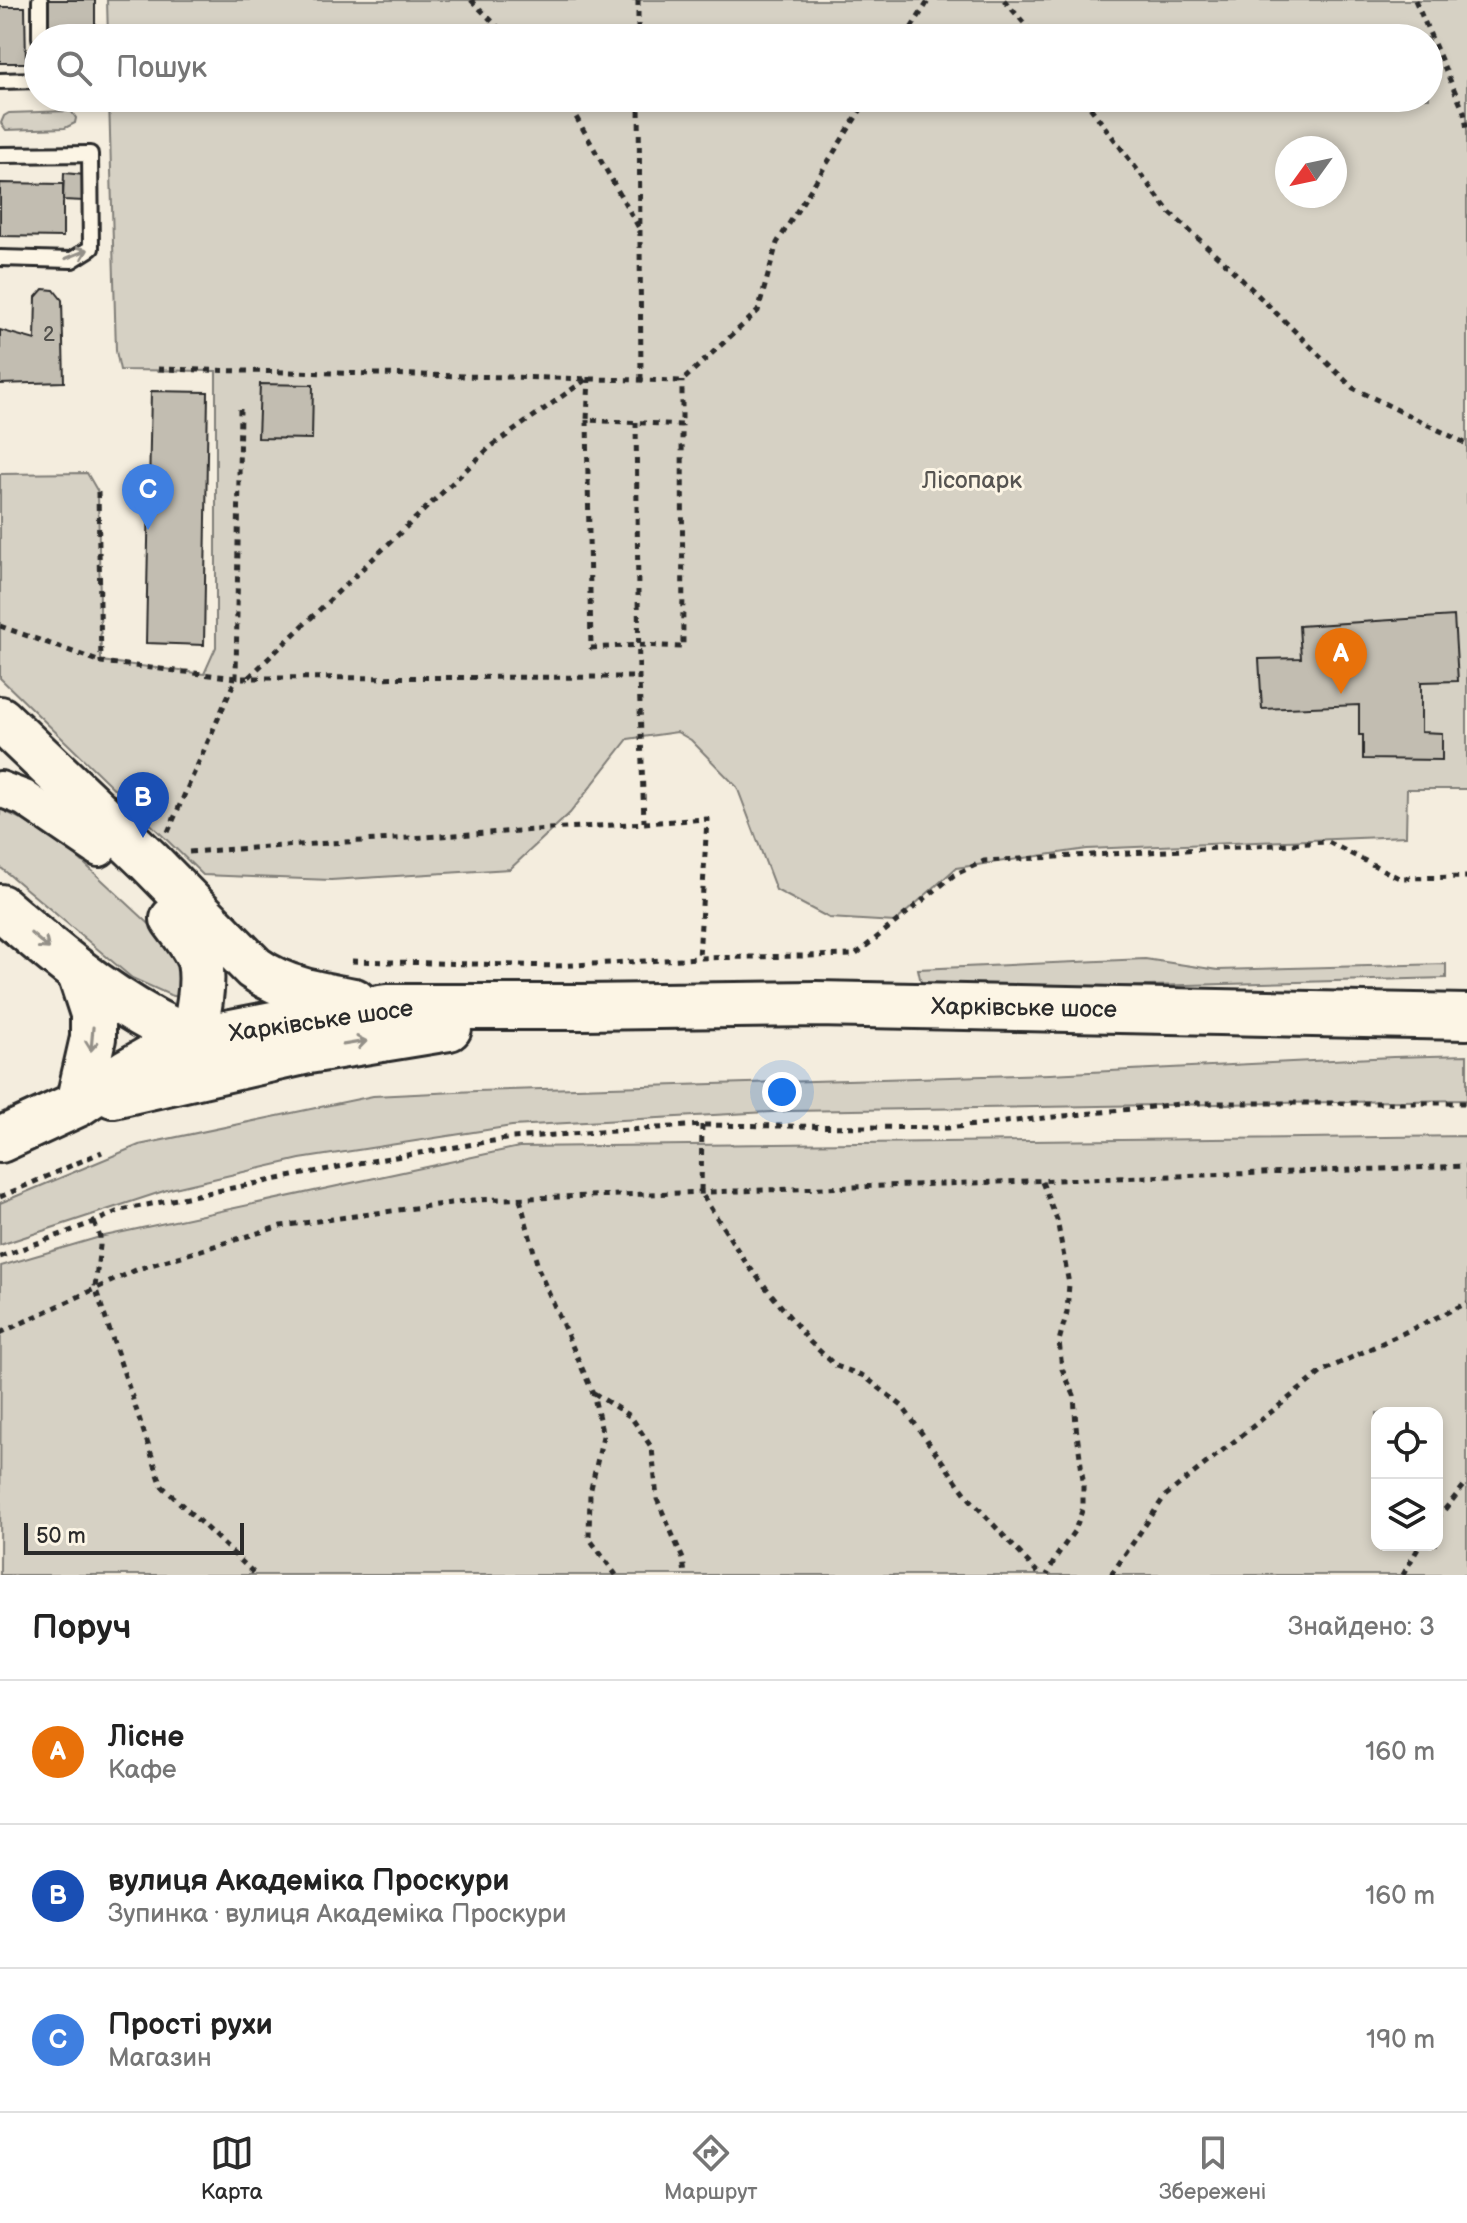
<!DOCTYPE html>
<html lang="uk">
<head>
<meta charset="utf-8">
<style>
	body { margin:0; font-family:"Balsamiq Sans",sans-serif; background:#f2f2f2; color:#222 }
	.controls { position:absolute; right:24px; bottom:24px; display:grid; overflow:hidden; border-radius:16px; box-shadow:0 4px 12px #0003 }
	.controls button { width:72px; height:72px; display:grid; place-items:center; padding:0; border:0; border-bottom:2px solid #e0e0e0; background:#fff; color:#222; font:40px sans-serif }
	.compass { position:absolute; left:1275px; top:136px; width:72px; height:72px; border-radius:50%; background:#fff; box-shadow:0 4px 12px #0003; rotate:237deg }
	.scale { position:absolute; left:24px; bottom:20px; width:220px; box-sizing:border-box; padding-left:8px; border:4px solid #2b2b2b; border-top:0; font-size:22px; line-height:28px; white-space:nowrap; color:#2b2b2b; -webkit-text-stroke:6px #fcf5e5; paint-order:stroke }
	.you { position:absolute; left:782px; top:1092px; width:28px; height:28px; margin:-20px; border:6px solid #fff; border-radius:50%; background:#1a73e8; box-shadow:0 0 0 12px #1a73e833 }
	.badge { display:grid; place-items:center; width:52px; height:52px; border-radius:50%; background:#2b2b2b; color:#fff; font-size:26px; font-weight:700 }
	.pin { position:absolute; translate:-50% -66px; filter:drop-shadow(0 2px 4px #0008) }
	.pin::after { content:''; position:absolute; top:42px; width:28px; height:24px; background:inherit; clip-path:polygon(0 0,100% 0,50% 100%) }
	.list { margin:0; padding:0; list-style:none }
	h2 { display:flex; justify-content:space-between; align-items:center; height:104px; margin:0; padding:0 32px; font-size:34px }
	h2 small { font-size:26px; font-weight:400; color:#767676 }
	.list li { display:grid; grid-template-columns:52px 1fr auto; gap:24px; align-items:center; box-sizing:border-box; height:144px; padding:0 32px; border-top:2px solid #e0e0e0 }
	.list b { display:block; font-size:30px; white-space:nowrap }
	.list p { margin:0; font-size:26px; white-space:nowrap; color:#767676 }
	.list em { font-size:26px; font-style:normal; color:#767676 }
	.icon { flex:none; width:44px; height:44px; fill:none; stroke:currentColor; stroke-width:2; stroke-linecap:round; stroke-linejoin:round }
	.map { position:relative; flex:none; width:1467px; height:1575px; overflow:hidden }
	.search { position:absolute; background:#fff; box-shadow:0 4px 12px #0003; left:24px; right:24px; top:24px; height:88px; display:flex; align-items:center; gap:20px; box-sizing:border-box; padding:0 28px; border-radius:44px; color:#767676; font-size:30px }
	.sheet { height:536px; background:#fff }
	nav { display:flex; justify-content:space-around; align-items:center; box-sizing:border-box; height:112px; border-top:2px solid #e0e0e0; background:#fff; font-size:22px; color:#767676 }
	nav a { display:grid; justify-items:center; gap:4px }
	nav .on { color:#2b2b2b }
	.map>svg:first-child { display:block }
	.green { fill:#d6d1c4; stroke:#807e78; stroke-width:2; fill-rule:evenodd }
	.building { fill:#c2bdb1; stroke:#2b2b2b; stroke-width:2 }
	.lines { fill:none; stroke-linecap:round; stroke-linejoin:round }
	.service-casing { stroke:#2b2b2b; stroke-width:20 }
	.tertiary-casing { stroke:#2b2b2b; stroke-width:40 }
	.primary-casing { stroke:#2b2b2b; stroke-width:50 }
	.path { stroke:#2b2b2b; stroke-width:5; stroke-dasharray:6 6; stroke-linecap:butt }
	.service { stroke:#fcf5e5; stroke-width:14 }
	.tertiary { stroke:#fcf5e5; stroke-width:34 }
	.primary { stroke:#fcf5e5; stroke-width:44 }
	.oneway { stroke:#949088 }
	.labels { text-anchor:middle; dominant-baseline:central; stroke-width:6; stroke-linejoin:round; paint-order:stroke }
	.number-label { font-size:20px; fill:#51504c }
	.park-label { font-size:24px; fill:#565451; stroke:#fcf5e5 }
	.street-label { font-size:24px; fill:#2b2b2b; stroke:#fcf5e5 }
</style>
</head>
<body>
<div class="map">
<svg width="1467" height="1575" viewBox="0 0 1467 1575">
	<rect width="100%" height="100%" fill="#f4edde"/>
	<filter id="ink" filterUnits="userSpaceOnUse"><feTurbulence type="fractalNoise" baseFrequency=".0125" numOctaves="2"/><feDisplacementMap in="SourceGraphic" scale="16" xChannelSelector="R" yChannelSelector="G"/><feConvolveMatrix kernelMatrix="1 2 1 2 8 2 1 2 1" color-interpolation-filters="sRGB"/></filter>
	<g filter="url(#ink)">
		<!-- green -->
		<path class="green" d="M107,0H1467V789H1407L1406,836L1087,849L956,868L895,922L829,918L776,890L737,787L691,740L677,732L628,739L570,813L510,869L331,880L203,875L0,678V474L87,473L98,492L101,661L204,674L216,647V371L120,370L116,351L109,98H1429V38H108ZM1287,148H1335V196H1287Z
			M71,111L76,118L75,123L65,128L6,130L1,123L4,116L9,113Z
			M0,809L23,820L73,853L172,945L190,1000L170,995L132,978L0,867Z
			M1145,959L1218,970L1446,964V978L923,992L918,969Z
			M1467,1055V1100L789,1111L512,1126L300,1159L170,1189L0,1245V1203L139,1145L373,1096L477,1091L1050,1074L1393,1057Z
			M1467,1136V1575H0L1,1266L100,1237L519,1147ZM1377,1413H1437V1545H1377Z"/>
		<!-- building -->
		<path class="building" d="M46,0H95V38H47Z
			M0,7H25L26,63H0Z
			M64,173L85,175L84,201L63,200Z
			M0,183L63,184V237L0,236Z
			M43,289L54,290L62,300L64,382L0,384V330L35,340L36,297Z
			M260,384L313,385L312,439L258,438Z
			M151,391L208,392L204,645L146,643Z
			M1454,616L1458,681L1421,682V732L1442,733V760L1363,759V735H1359V705L1262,709L1259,659L1301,658L1299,626Z"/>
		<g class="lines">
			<defs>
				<path id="service" d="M40,0V38
					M0,81L38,80
					M0,155L90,154L91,248L72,260L0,258"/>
				<path id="tertiary" d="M0,789L24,798L99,849"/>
				<path id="primary" d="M0,719L149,861L254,968C283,989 319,995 354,1001
					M0,907C49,949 97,990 154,1021C175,1032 186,1039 211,1042
					M173,919C182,932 196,947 200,962C204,981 199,1021 190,1038C187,1045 179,1051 173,1057
					M113,1095L308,1051L449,1028
					M78,1104L93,1038V1014L80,974
					M0,1140L78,1104L126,1072L163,1051L190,1040L288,1021L387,1007H582L816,1004L1467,1017"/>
			</defs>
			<!-- service casing -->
			<use href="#service" class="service-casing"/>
			<!-- tertiary casing -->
			<use href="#tertiary" class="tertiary-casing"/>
			<!-- primary casing -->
			<use href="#primary" class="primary-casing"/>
			<!-- path -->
			<path class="path" d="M471,0L509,38
				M638,0V38
				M1004,0L1037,38
				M1415,0L1464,112L1467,129
				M905,38L929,0
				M562,98L571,108L639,228
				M639,98L641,380
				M1083,98L1170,213L1223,261L1353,388L1467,444
				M158,369L682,381L758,311L777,243L868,98
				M589,377L587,420L682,425V381
				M587,420L591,648L639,645L683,647L682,425
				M636,422L639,677L644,822
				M98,492L101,662L236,678L639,677
				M0,626L101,662
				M249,677L489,448L588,378
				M168,832L236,678L240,409
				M189,852L707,819L699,958L855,955L954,875L984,861L1328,842L1399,878L1467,877
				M352,961L556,966L699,958
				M702,1125L701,1193L746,1263L810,1342L836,1366L864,1376L902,1406L968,1497L1040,1575
				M1042,1182L1057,1220L1069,1284L1067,1312L1059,1341L1062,1369L1074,1395L1076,1426L1083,1480V1508L1075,1530L1056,1557L1047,1575
				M0,1197L102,1152
				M520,1199L539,1271L593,1393L603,1436L590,1493L589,1538L616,1575
				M94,1222L100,1237V1246L95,1287L162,1486L256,1575
				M0,1257L94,1222L121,1210L359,1163L511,1138L702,1125L947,1128L1190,1103H1467
				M0,1333L138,1269L281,1226L473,1200L1467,1166
				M594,1393L631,1417L652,1448L657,1499L683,1559L685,1575
				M1437,1519L1467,1482
				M1111,1575L1165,1496L1323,1371L1467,1303
				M1403,1575L1420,1545"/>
			<!-- service -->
			<use href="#service" class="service"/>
			<!-- tertiary -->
			<use href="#tertiary" class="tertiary"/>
			<!-- primary -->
			<use href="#primary" class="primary"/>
		</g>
		<!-- one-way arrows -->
		<defs><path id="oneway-shaft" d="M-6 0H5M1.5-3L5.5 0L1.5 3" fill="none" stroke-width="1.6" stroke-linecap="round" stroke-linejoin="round" transform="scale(2)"/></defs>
		<g class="oneway">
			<use href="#oneway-shaft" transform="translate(77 254) rotate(-22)"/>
			<use href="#oneway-shaft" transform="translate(40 941) rotate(40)"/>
			<use href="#oneway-shaft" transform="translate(92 1039) rotate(95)"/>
			<use href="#oneway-shaft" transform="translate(355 1043) rotate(-9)"/>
		</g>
	</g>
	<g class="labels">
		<!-- number labels -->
		<g class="number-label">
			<text x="49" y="335">2</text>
		</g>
		<!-- park labels -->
		<g class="park-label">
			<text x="972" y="480">Лісопарк</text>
		</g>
		<!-- street labels -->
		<g class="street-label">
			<text transform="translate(1024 1008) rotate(1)">Харківське шосе</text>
			<text transform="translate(321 1021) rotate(-8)">Харківське шосе</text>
		</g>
	</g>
</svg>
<div class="controls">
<button><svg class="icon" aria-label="locate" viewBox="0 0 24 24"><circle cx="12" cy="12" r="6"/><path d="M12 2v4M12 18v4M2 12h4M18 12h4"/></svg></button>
<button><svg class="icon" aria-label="layers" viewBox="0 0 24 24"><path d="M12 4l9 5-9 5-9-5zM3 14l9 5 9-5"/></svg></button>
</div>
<svg class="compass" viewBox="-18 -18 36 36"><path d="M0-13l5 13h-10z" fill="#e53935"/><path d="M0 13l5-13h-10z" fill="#767676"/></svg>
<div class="scale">50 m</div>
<div class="you"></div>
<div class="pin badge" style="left:1341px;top:694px;background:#e8710a">A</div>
<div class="pin badge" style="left:143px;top:838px;background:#1a4fb4">B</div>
<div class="pin badge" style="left:148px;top:530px;background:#3f7fe0">C</div>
<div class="search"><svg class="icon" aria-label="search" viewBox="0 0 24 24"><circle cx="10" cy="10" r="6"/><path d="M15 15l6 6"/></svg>Пошук</div>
</div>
<section class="sheet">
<h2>Поруч<small>Знайдено: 3</small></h2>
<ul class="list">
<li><span class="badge" style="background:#e8710a">A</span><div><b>Лісне</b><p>Кафе</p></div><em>160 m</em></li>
<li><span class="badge" style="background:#1a4fb4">B</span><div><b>вулиця Академіка Проскури</b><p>Зупинка · вулиця Академіка Проскури</p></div><em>160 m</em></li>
<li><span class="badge" style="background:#3f7fe0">C</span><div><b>Прості рухи</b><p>Магазин</p></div><em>190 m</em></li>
</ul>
</section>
<nav>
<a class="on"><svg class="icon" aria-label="map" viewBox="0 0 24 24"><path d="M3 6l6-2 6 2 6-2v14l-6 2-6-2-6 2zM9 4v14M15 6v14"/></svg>Карта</a>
<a><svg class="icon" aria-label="directions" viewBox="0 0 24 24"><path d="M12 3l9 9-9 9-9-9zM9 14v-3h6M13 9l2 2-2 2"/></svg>Маршрут</a>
<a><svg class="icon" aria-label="saved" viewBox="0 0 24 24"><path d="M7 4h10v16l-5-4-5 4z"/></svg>Збережені</a>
</nav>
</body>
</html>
